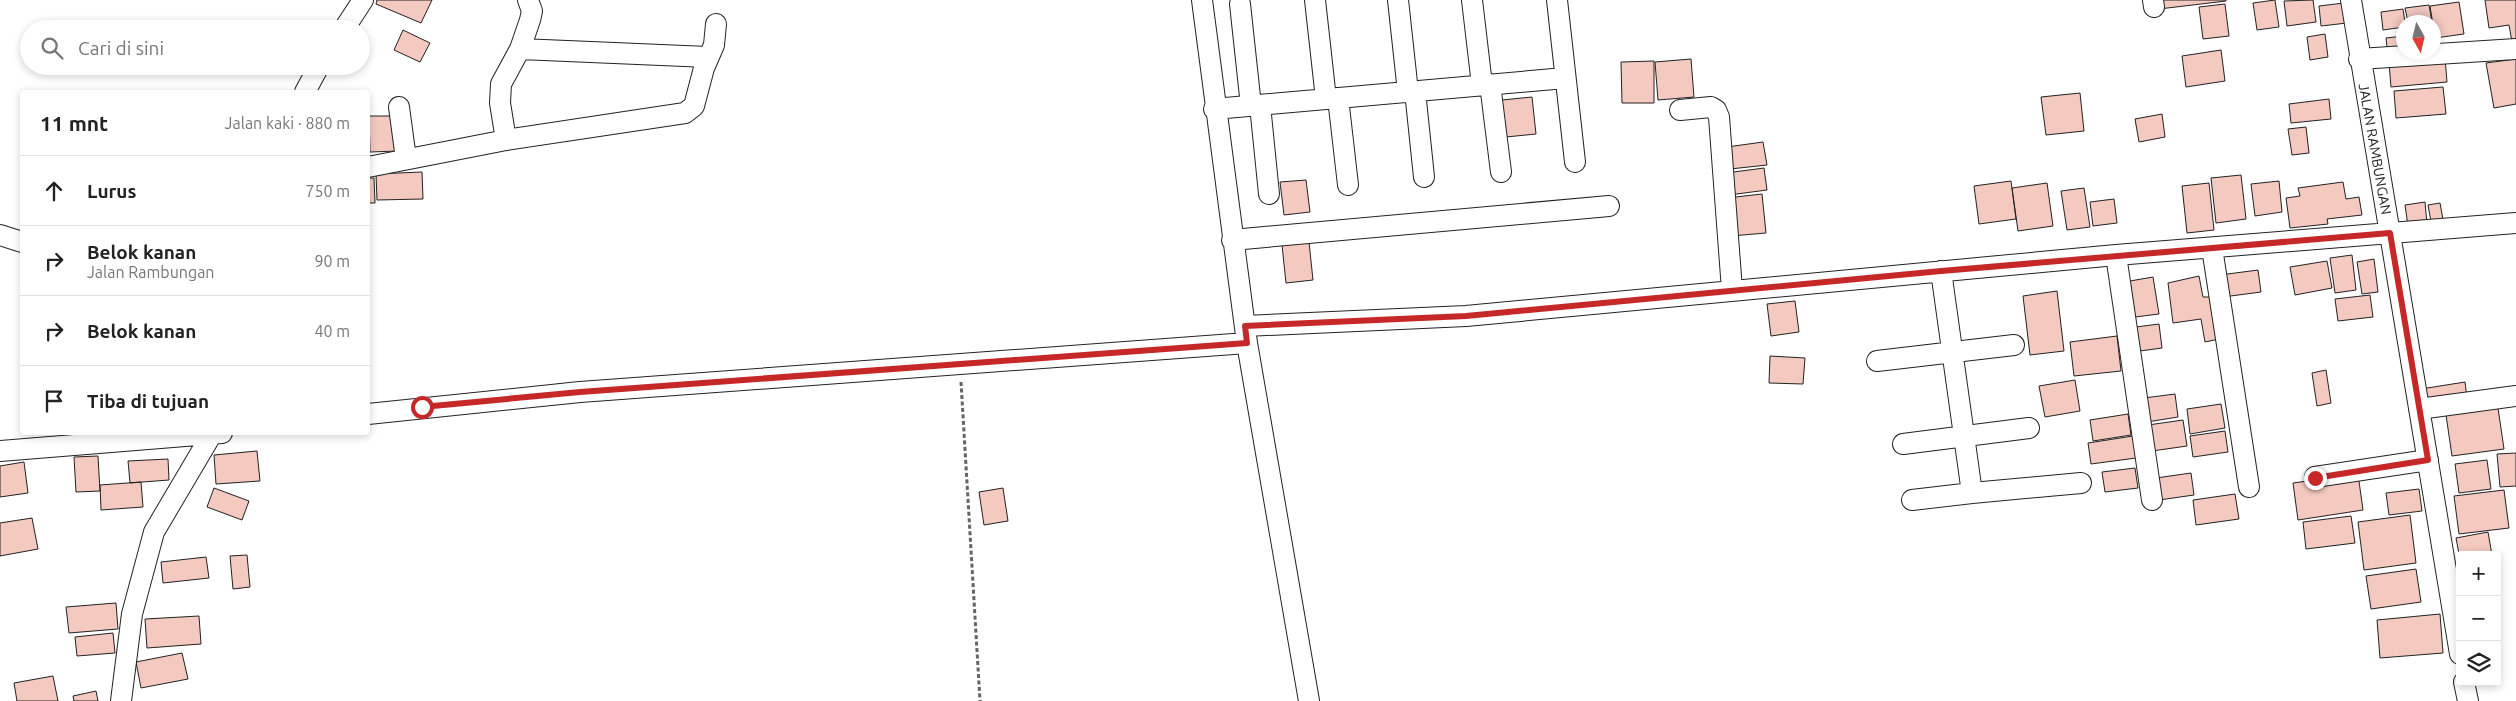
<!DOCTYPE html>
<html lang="id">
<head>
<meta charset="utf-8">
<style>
	body { margin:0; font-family:Ubuntu,sans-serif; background:#f6f6f6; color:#222 }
	.controls { position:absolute; right:15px; bottom:15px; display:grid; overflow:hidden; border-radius:5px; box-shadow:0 2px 8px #0003 }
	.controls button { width:45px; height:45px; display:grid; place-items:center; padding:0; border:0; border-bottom:1px solid #e0e0e0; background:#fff; color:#222; font:25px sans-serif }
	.compass { position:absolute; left:2396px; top:15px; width:45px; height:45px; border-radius:50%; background:#fff; box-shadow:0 2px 8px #0003; rotate:172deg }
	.stop { position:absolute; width:15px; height:15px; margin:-11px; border:4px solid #c62828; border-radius:50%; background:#fff }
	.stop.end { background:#c62828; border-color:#fff; box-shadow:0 1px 5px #0008 }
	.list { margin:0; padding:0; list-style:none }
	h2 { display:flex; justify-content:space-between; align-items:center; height:65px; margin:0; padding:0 20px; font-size:21px }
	h2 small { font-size:16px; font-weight:400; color:#767676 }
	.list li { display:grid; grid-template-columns:32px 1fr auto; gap:15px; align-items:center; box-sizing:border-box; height:70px; padding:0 20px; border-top:1px solid #e0e0e0 }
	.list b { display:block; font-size:19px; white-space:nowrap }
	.list p { margin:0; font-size:16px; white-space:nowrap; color:#767676 }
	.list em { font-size:16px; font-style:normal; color:#767676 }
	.icon { flex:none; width:28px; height:28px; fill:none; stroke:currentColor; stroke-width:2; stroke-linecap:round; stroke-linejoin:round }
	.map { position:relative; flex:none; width:2516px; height:701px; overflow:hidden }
	.search { position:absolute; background:#fff; box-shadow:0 2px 8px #0003; left:20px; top:20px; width:350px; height:55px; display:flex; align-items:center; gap:12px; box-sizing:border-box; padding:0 18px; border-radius:28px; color:#767676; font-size:19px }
	.panel { position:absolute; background:#fff; box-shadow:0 2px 8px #0003; left:20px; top:90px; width:350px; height:345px; border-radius:5px }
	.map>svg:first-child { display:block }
	.building { fill:#f3c9c0; stroke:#222 }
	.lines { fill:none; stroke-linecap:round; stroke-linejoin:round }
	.minor-casing { stroke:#222; stroke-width:22 }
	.path { stroke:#646464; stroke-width:3; stroke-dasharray:4 2.5; stroke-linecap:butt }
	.minor { stroke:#fff; stroke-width:20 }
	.route { stroke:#c62828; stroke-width:6 }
	.labels { text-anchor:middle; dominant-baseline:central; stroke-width:4; stroke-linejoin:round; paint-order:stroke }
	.street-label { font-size:14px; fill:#222; stroke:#fff }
</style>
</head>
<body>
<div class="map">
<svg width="2516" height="701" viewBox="0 0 2516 701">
	<rect width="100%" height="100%" fill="#fff"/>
	<!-- building -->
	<path class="building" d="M377,0H432L421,23L376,4Z
		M2158,0H2226V1L2159,9Z
		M2275,0L2279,27L2257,30L2253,3Z
		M2313,0L2316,22L2287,26L2284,1Z
		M2485,0H2516V41L2512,42L2509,25L2489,28Z
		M2459,2L2464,34L2435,38L2430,6Z
		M2344,3L2347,23L2321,26L2319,6Z
		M2225,4L2229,36L2203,39L2199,7Z
		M2429,5L2432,22H2408L2405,8Z
		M2403,9L2405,22L2404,27L2383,30L2381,12Z
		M403,30L430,43L420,62L394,50Z
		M2325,34L2328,57L2310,60L2307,37Z
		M2404,36V52L2388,56L2386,38Z
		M2221,50L2225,81L2186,87L2182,56Z
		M2445,58L2447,82L2391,87L2389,63Z
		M1691,59L1694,97L1658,100L1655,62Z
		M2516,59V104L2494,108L2486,63Z
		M1654,61V103H1622L1621,62Z
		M242,66H260L258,72Z
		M2443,87L2446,114L2396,118L2394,91Z
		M2080,93L2084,131L2046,135L2041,97Z
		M1532,97L1536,134L1506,137L1502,100Z
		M2329,99L2331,119L2291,123L2289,104Z
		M2162,114L2165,137L2139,142L2135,119Z
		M369,116H396L398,151L370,152Z
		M2306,127L2309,153L2292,155L2288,129Z
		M1763,142L1767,165L1730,169L1727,147Z
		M1764,168L1767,190L1729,195L1726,173Z
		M422,172L423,199L377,200L376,174Z
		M2241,175L2246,219L2216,223L2211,178Z
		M368,178H374L375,203H368Z
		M1306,180L1310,212L1284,215L1280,182Z
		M2011,181L2016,219L1979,224L1974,186Z
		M2279,181L2282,212L2255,216L2251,184Z
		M2343,182L2346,199L2359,197L2362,215L2327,219L2328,224L2290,228L2286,198L2300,196L2298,188Z
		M2047,183L2053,226L2018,231L2012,188Z
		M2209,183L2214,230L2187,233L2182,186Z
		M2084,188L2090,227L2067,230L2061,191Z
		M1762,194L1766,233L1731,236L1727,198Z
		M2114,199L2117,223L2093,226L2090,202Z
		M2425,202L2427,224L2408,226L2405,205Z
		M2440,203L2444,225L2432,227L2428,205Z
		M1309,242L1313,280L1286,283L1282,245Z
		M2352,255L2356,290L2335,293L2330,258Z
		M2374,259L2378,292L2362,294L2357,262Z
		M2327,261L2332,288L2295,295L2290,267Z
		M2258,270L2261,292L2223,297L2220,275Z
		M2199,276L2203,297H2217L2224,338L2205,342L2201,319L2173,323L2168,283Z
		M2153,277L2159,314L2135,317L2130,281Z
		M2057,291L2064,351L2030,355L2023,296Z
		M2370,295L2373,317L2338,321L2335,299Z
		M1795,301L1799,332L1771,336L1767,304Z
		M2159,324L2162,348L2140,351L2136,327Z
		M2117,336L2121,371L2074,376L2070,342Z
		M1770,356L1805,358L1803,384L1769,383Z
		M2326,370L2331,403L2317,406L2312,373Z
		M2075,380L2080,411L2045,417L2039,386Z
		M2465,382L2467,398L2423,405L2421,389Z
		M2175,394L2178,417L2147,422L2144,398Z
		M2221,404L2225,428L2190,434L2187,409Z
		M2498,408L2504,449L2452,456L2446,415Z
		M2128,414L2131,435L2093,441L2090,420Z
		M2183,420L2187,446L2152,451L2148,425Z
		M2225,431L2228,452L2193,457L2190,436Z
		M2133,436L2136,458L2091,464L2088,443Z
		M257,451L260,481L216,484L214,455Z
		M2516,453V486L2500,487L2497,454Z
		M98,456L100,491L76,492L74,457Z
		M168,459L169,480L130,483L128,461Z
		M2487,460L2491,489L2459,493L2455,464Z
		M24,462L28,493L0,497V466Z
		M2135,468L2138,488L2105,492L2102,472Z
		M2191,473L2194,495L2159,500L2156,478Z
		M2358,474L2363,510L2298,520L2293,483Z
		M141,482L143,507L101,510L100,485Z
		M214,488L249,501L242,520L207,507Z
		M1003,488L1008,521L984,525L979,492Z
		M2419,489L2422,511L2389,515L2386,493Z
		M2504,490L2509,528L2459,534L2454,496Z
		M2235,494L2239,519L2196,525L2193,500Z
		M2410,515L2416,563L2364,570L2358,522Z
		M2351,516L2355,543L2306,549L2303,522Z
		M32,518L38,549L0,556V523Z
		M2488,532L2492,555H2460V559L2456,538Z
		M247,555L250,587L233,589L230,556Z
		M206,557L209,578L163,583L161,562Z
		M2416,569L2421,602L2371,609L2366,576Z
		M116,603L118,629L69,633L66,607Z
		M2440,614L2443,653L2380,658L2377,620Z
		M199,616L201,644L147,648L145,619Z
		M113,633L115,653L77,656L75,637Z
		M182,653L188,679L141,688L136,662Z
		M53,676L58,701H17L14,683Z
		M96,691L98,701H74L73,696Z"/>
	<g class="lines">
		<defs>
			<path id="minor" d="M1202,0L1247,343L1309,701
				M1315,0L1326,99
				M1398,0L1408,92
				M1472,0L1482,85
				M1557,0L1575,162
				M2153,0L2154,7
				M2351,0L2460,654
				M1240,4L1251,106
				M344,29L363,0
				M520,49L708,57
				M2359,59L2516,49
				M1490,84L1501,172
				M1415,91L1424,177
				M305,92L319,66
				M1338,98L1348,185
				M1260,105L1269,194
				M399,107L406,159
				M1214,109L1565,78
				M1680,110L1711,107L1716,110L1719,117L1732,290
				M506,140L500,103L501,84L520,49L530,20L532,11L528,0
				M368,167L506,140L685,113L694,106L704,68L714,45L716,24
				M0,235L22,242
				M1232,240L1609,206
				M2212,248L2249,487
				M2116,255L2152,500
				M1941,271L1972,493L2081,483
				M1245,326L1466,316L2116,255L2516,223
				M1877,361L2014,345
				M2419,409L2516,396
				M368,414L580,392L1247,343
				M1903,444L2029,428
				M0,451L222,433
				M2315,477L2428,460
				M1912,500L1972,493
				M2464,682L2468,701
				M121,701L132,614L154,532L213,432"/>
		</defs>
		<!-- minor casing -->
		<use href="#minor" class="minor-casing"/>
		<!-- path -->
		<path class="path" d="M961,382L980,701"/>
		<!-- minor -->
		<use href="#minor" class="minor"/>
	</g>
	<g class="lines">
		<!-- route -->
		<path class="route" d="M422,407L580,392L1247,343L1245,326L1466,316L1941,271L2390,233L2428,460L2315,478"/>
	</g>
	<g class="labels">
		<!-- street labels -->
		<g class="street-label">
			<text transform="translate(2375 149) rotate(80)">JALAN RAMBUNGAN</text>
		</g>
	</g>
</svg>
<div class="controls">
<button>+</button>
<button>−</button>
<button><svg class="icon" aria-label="layers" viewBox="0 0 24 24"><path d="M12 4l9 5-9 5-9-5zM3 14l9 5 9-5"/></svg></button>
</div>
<svg class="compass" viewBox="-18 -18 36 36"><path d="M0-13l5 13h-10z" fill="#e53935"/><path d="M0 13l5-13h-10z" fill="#767676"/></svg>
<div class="stop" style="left:422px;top:407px"></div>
<div class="stop end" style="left:2315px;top:478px"></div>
<div class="search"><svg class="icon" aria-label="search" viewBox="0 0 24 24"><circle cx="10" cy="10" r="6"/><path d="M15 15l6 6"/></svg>Cari di sini</div>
<section class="panel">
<h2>11 mnt<small>Jalan kaki · 880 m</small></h2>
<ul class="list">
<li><svg class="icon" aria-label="ahead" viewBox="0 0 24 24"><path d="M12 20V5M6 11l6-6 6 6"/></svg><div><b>Lurus</b></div><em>750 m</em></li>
<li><svg class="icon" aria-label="right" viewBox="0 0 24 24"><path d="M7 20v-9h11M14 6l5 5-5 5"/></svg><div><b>Belok kanan</b><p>Jalan Rambungan</p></div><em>90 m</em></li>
<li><svg class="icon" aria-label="right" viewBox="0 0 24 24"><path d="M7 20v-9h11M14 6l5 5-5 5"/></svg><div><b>Belok kanan</b></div><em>40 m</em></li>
<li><svg class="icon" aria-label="arrive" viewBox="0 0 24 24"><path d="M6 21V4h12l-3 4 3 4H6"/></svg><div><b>Tiba di tujuan</b></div></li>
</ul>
</section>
</div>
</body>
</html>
